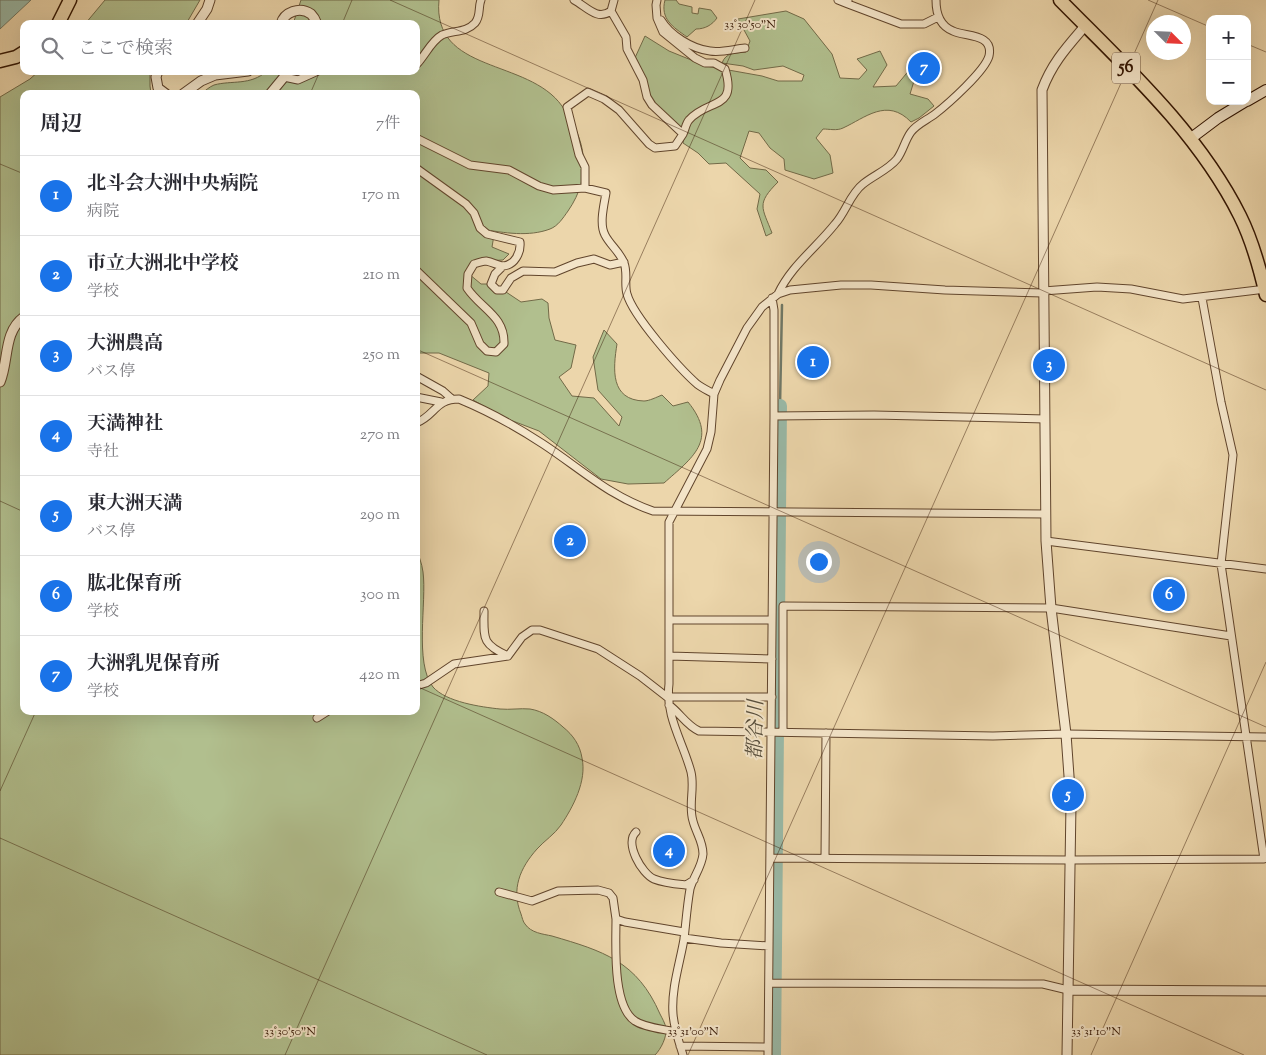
<!DOCTYPE html>
<html lang="ja">
<head>
<meta charset="utf-8">
<style>
	body { margin:0; font-family:"Sorts Mill Goudy","Noto Serif JP",serif; background:#f2f2f3; color:#2b2b33 }
	.controls { position:absolute; right:15px; top:15px; display:grid; overflow:hidden; border-radius:10px; box-shadow:0 5px 20px #0002 }
	.controls button { width:45px; height:45px; display:grid; place-items:center; padding:0; border:0; border-bottom:1px solid #e1e1e2; background:#fff; color:#2b2b33; font:25px sans-serif }
	.compass { position:absolute; left:1146px; top:15px; width:45px; height:45px; border-radius:50%; background:#fff; box-shadow:0 5px 20px #0002; rotate:114deg }
	.you { position:absolute; left:818px; top:561px; width:18px; height:18px; margin:-12px; border:4px solid #fff; border-radius:50%; background:#1a73e8; box-shadow:0 0 0 8px #1a73e833 }
	.badge { display:grid; place-items:center; width:32px; height:32px; border-radius:50%; background:#1a73e8; color:#fff; font-size:16px; font-weight:700 }
	.pin { position:absolute; translate:-50% -50%; border:2px solid #fff; box-shadow:0 1px 5px #0006 }
	.list { margin:0; padding:0; list-style:none }
	h2 { display:flex; justify-content:space-between; align-items:center; height:65px; margin:0; padding:0 20px; font-size:21px }
	h2 small { font-size:16px; font-weight:400; color:#7c7c81 }
	.list li { display:grid; grid-template-columns:32px 1fr auto; gap:15px; align-items:center; box-sizing:border-box; height:80px; padding:0 20px; border-top:1px solid #e1e1e2 }
	.list b { display:block; font-size:19px; white-space:nowrap }
	.list p { margin:0; font-size:16px; white-space:nowrap; color:#7c7c81 }
	.list em { font-size:16px; font-style:normal; color:#7c7c81 }
	.icon { flex:none; width:28px; height:28px; fill:none; stroke:currentColor; stroke-width:2; stroke-linecap:round; stroke-linejoin:round }
	.map { position:relative; flex:none; width:1266px; height:1055px; overflow:hidden }
	.search { position:absolute; background:#fff; box-shadow:0 5px 20px #0002; left:20px; top:20px; width:400px; height:55px; display:flex; align-items:center; gap:12px; box-sizing:border-box; padding:0 18px; border-radius:10px; color:#7c7c81; font-size:19px }
	.panel { position:absolute; background:#fff; box-shadow:0 5px 20px #0002; left:20px; top:90px; width:400px; height:625px; border-radius:10px }
	.map>svg:first-child { display:block }
	.green { fill:#b1bf8e; stroke:#726a48 }
	.water { fill:#99b9a7; stroke:#707765 }
	.lines { fill:none; stroke-linecap:round; stroke-linejoin:round }
	.stream { stroke:#707765; stroke-width:2.5 }
	.river { stroke:#99b9a7; stroke-width:14 }
	.minor-casing { stroke:#61452c; stroke-width:9 }
	.tertiary-casing { stroke:#61452c; stroke-width:11 }
	.secondary-casing { stroke:#331502; stroke-width:12 }
	.trunk-casing { stroke:#331502; stroke-width:15 }
	.minor { stroke:#f3e4c8; stroke-width:7 }
	.tertiary { stroke:#f3e4c8; stroke-width:9 }
	.secondary { stroke:#f3e4c8; stroke-width:10 }
	.trunk { stroke:#ecd6ab; stroke-width:12 }
	.ticks { fill:none; stroke:#331502; stroke-width:1; stroke-opacity:0.45 }
	.labels { text-anchor:middle; dominant-baseline:central; stroke-width:4; stroke-linejoin:round; paint-order:stroke }
	.shield { fill:#f3e4c8; stroke:#6d533d; stroke-width:1 }
	.shield-label { font-size:18px; font-weight:bold; fill:#331502 }
	.water-label { font-size:20px; font-style:italic; fill:#574e3c; stroke:#f3e4c8 }
	.ticks-label { font-size:12px; text-anchor:middle; fill:#331502; stroke:#f3e4c8; stroke-width:4; stroke-linejoin:round; paint-order:stroke }
</style>
</head>
<body>
<div class="map">
<svg width="1266" height="1055" viewBox="0 0 1266 1055">
	<rect width="100%" height="100%" fill="#ecd6ab"/>
	<filter id="stains"><feTurbulence type="fractalNoise" baseFrequency=".004" numOctaves="4"/><feColorMatrix values="0 0 0 0 .2 0 0 0 0 .09 0 0 0 0 .02 0 0 0 .5 -.17"/></filter>
	<radialGradient id="worn" r=".72"><stop offset=".6" stop-color="#630" stop-opacity="0"/><stop offset="1" stop-color="#630" stop-opacity=".3"/></radialGradient>
	<!-- green -->
	<path class="green" d="M105,0H200L186,24H85Z
		M301,0H439C432,74 528,58 562,106C586,139 593,175 568,211C563,218 558,226 550,229C529,237 504,233 482,229L494,235L492,247L509,254L503,260L485,261L474,264L469,274L481,284H491L503,290L521,302L542,299L548,303L549,318L555,340L576,345L571,368L559,377L572,396L594,398L619,426L622,417L598,390L593,357L604,330L617,344C613,369 610,400 644,401C649,401 657,397 662,395L673,406L688,402C719,440 692,458 664,483L628,484L601,479L539,431L505,418L473,400L488,386L489,373L439,353H416V94H201C205,91 209,87 214,85C232,80 250,86 267,71H416V24H293Z
		M665,0H676L679,4L692,7V13L698,14L699,8L711,10L717,18C712,25 705,29 696,29L687,37C673,27 660,19 665,0Z
		M786,11L804,19L832,54L840,78L859,79L867,70L857,59L880,51L887,65L873,87L896,86L911,68H918L910,94L928,99L934,106L919,118L911,122C887,97 865,118 843,128C837,131 829,129 823,129L816,138L830,155L833,173L814,179L785,170L784,159L770,148L759,133L749,131L740,158L750,168L766,170L778,182C756,204 762,207 772,233L766,236L757,209L760,194L726,163L709,164L698,153L683,143L685,134L657,107L650,97L634,60L645,36L669,51L706,66L762,76L778,81H802L804,75L783,66L754,70L743,66L722,63C726,52 736,53 746,52L750,41L738,19Z
		M39,71H150V86L151,94H24V711H416V546C418,555 422,563 423,572C427,602 414,663 433,687C446,702 481,707 500,709C510,710 520,708 530,709C543,711 554,719 563,727C573,735 580,745 582,758C587,781 573,807 561,825C555,834 544,841 537,849C520,868 511,889 521,914C522,917 523,922 525,924C531,933 543,934 552,936C603,951 637,961 660,1014C662,1018 665,1023 666,1028C667,1037 661,1049 655,1055H0V97L30,79Z"/>
	<!-- water -->
	<path class="water" d="M0,0H31L0,29Z"/>
	<g class="lines">
		<!-- stream -->
		<path class="stream" d="M780,406L782,305"/>
		<!-- river -->
		<path class="river" d="M774,1055L780,406"/>
		<defs>
			<path id="minor" d="M574,0C587,7 597,21 611,11L614,0
				M657,0L656,5L657,18L663,32L695,58L705,63H714L725,69C738,111 708,98 689,120C686,123 685,130 683,134
				M838,0L848,4
				M848,0V4L901,24H924L938,17
				M661,20C670,35 692,49 710,51C721,53 734,49 745,48
				M416,65C425,56 431,41 442,35C453,30 466,33 475,23C481,16 478,7 481,0
				M284,77L298,80L318,71
				M416,138L470,165L509,170L539,186L553,190L585,188L606,193C604,205 599,224 605,235C610,245 620,252 624,263C628,273 624,284 627,294C633,316 679,368 697,384C702,388 709,391 714,394
				M416,168L466,204L474,213L480,228L487,234L520,242C521,252 515,266 502,266C497,265 492,262 486,261C482,261 478,263 474,264L468,274L467,288C481,309 505,316 504,344L496,352L487,351L480,344L471,323L416,270
				M585,188V167L579,155L567,107L588,92L604,99L619,110L649,144L655,148L675,146L683,134L652,105L647,97L643,80L627,49L626,37L611,11
				M503,266L495,274L491,284L497,290H503L511,278L523,271L555,272L577,263L594,259L610,265L624,262
				M1043,291L1097,287L1131,289L1183,299L1266,289
				M778,294C791,266 816,248 835,224C846,212 850,194 863,184C874,175 888,170 897,159C903,151 905,140 911,132C917,124 927,120 935,114C948,104 985,71 989,56C994,33 965,37 953,31C940,26 936,13 936,0
				M418,377L443,391L452,399
				M416,397L441,402
				M774,416L874,415L1045,419
				M416,423C435,416 435,399 459,399C488,411 517,427 543,444C581,469 609,496 653,511L1046,514
				M1046,541L1266,569
				M484,611C484,638 481,644 508,656
				M670,620H772
				M669,656L772,659
				M416,686L426,683L454,664L508,656L522,637L532,630H540L598,649L640,676L667,697H772
				M669,705C680,713 687,726 699,731L993,736L1066,734L1266,737
				M317,718L328,711
				M783,732V606L1051,608L1231,636
				M636,832C624,843 642,874 654,879C664,883 676,884 686,885L694,880
				M770,858L1071,860L1264,859L1221,564L1233,455L1221,402L1202,298
				M825,858L826,733
				M499,892L532,901L558,891L598,890L609,893L613,898L616,919L625,922L684,932
				M616,919C616,944 612,1006 635,1021C645,1028 664,1029 676,1032
				M684,938L721,943L769,946
				M769,983L1043,984L1068,990
				M680,1046L768,1047
				M683,1055C679,1042 674,1028 673,1014C671,989 680,963 684,939C686,922 687,906 690,889C693,877 702,867 703,854C703,841 696,833 693,821C688,805 695,788 691,772C683,742 665,716 669,684V522L707,449L711,432L714,394L720,380L747,328L762,307L778,294L790,290L841,285H871L945,290L1043,293
				M768,1055L774,416V310L772,298"/>
			<path id="tertiary" d="M197,24L207,9L210,0
				M281,24C284,12 300,6 311,14C313,16 316,21 317,24
				M158,71L156,77L158,88L166,94
				M183,94L201,81L215,75L248,71
				M270,94L289,71
				M0,382C9,361 3,332 24,317
				M1068,990L1266,991
				M1067,1055L1071,804L1066,734L1051,608L1046,541L1042,90C1052,63 1067,47 1085,26"/>
			<path id="secondary" d="M1247,101L1266,90
				M1190,139L1218,118L1246,101"/>
			<path id="trunk" d="M1060,0C1125,66 1198,132 1240,216C1252,240 1260,269 1266,295
				M58,24L70,0
				M0,61L16,57L24,52"/>
		</defs>
		<!-- minor casing -->
		<use href="#minor" class="minor-casing"/>
		<!-- tertiary casing -->
		<use href="#tertiary" class="tertiary-casing"/>
		<!-- secondary casing -->
		<use href="#secondary" class="secondary-casing"/>
		<!-- trunk casing -->
		<use href="#trunk" class="trunk-casing"/>
		<!-- minor -->
		<use href="#minor" class="minor"/>
		<!-- tertiary -->
		<use href="#tertiary" class="tertiary"/>
		<!-- secondary -->
		<use href="#secondary" class="secondary"/>
		<!-- trunk -->
		<use href="#trunk" class="trunk"/>
	</g>
	<!-- ticks -->
	<path class="ticks" d="M390,0L1266,390M1148,0L1210,27M342,24L352,0M1247,44L1266,52M310,94L320,71M0,164L24,174M416,349L1266,727M0,501L24,512M416,686L1244,1055M0,791L36,711M0,838L487,1055M285,1055L755,0M688,1055L1158,0M1091,1055L1266,662"/>
	<g class="labels">
		<!-- shield labels -->
		<rect class="shield" x="1112" y="52.5" width="28" height="31" rx="4"/>
		<g class="shield-label">
			<text x="1126" y="68">56</text>
		</g>
		<!-- water labels -->
		<g class="water-label">
			<text transform="translate(757 730) rotate(-89)">都谷川</text>
		</g>
	</g>
	<g class="ticks-label">
		<text x="750" y="28">33°30'50"N</text>
		<text x="290" y="1035">33°30'50"N</text>
		<text x="693" y="1035">33°31'00"N</text>
		<text x="1096" y="1035">33°31'10"N</text>
	</g>
	<rect width="100%" height="100%" filter="url(#stains)"/>
	<rect width="100%" height="100%" fill="url(#worn)"/>
</svg>
<div class="controls">
<button>+</button>
<button>−</button>
</div>
<svg class="compass" viewBox="-18 -18 36 36"><path d="M0-13l5 13h-10z" fill="#e53935"/><path d="M0 13l5-13h-10z" fill="#7c7c81"/></svg>
<div class="you"></div>
<div class="pin badge" style="left:813px;top:362px">1</div>
<div class="pin badge" style="left:570px;top:541px">2</div>
<div class="pin badge" style="left:1049px;top:365px">3</div>
<div class="pin badge" style="left:669px;top:851px">4</div>
<div class="pin badge" style="left:1068px;top:795px">5</div>
<div class="pin badge" style="left:1169px;top:595px">6</div>
<div class="pin badge" style="left:924px;top:68px">7</div>
<div class="search"><svg class="icon" aria-label="search" viewBox="0 0 24 24"><circle cx="10" cy="10" r="6"/><path d="M15 15l6 6"/></svg>ここで検索</div>
<section class="panel">
<h2>周辺<small>7件</small></h2>
<ul class="list">
<li><span class="badge">1</span><div><b>北斗会大洲中央病院</b><p>病院</p></div><em>170 m</em></li>
<li><span class="badge">2</span><div><b>市立大洲北中学校</b><p>学校</p></div><em>210 m</em></li>
<li><span class="badge">3</span><div><b>大洲農高</b><p>バス停</p></div><em>250 m</em></li>
<li><span class="badge">4</span><div><b>天満神社</b><p>寺社</p></div><em>270 m</em></li>
<li><span class="badge">5</span><div><b>東大洲天満</b><p>バス停</p></div><em>290 m</em></li>
<li><span class="badge">6</span><div><b>肱北保育所</b><p>学校</p></div><em>300 m</em></li>
<li><span class="badge">7</span><div><b>大洲乳児保育所</b><p>学校</p></div><em>420 m</em></li>
</ul>
</section>
</div>
</body>
</html>
